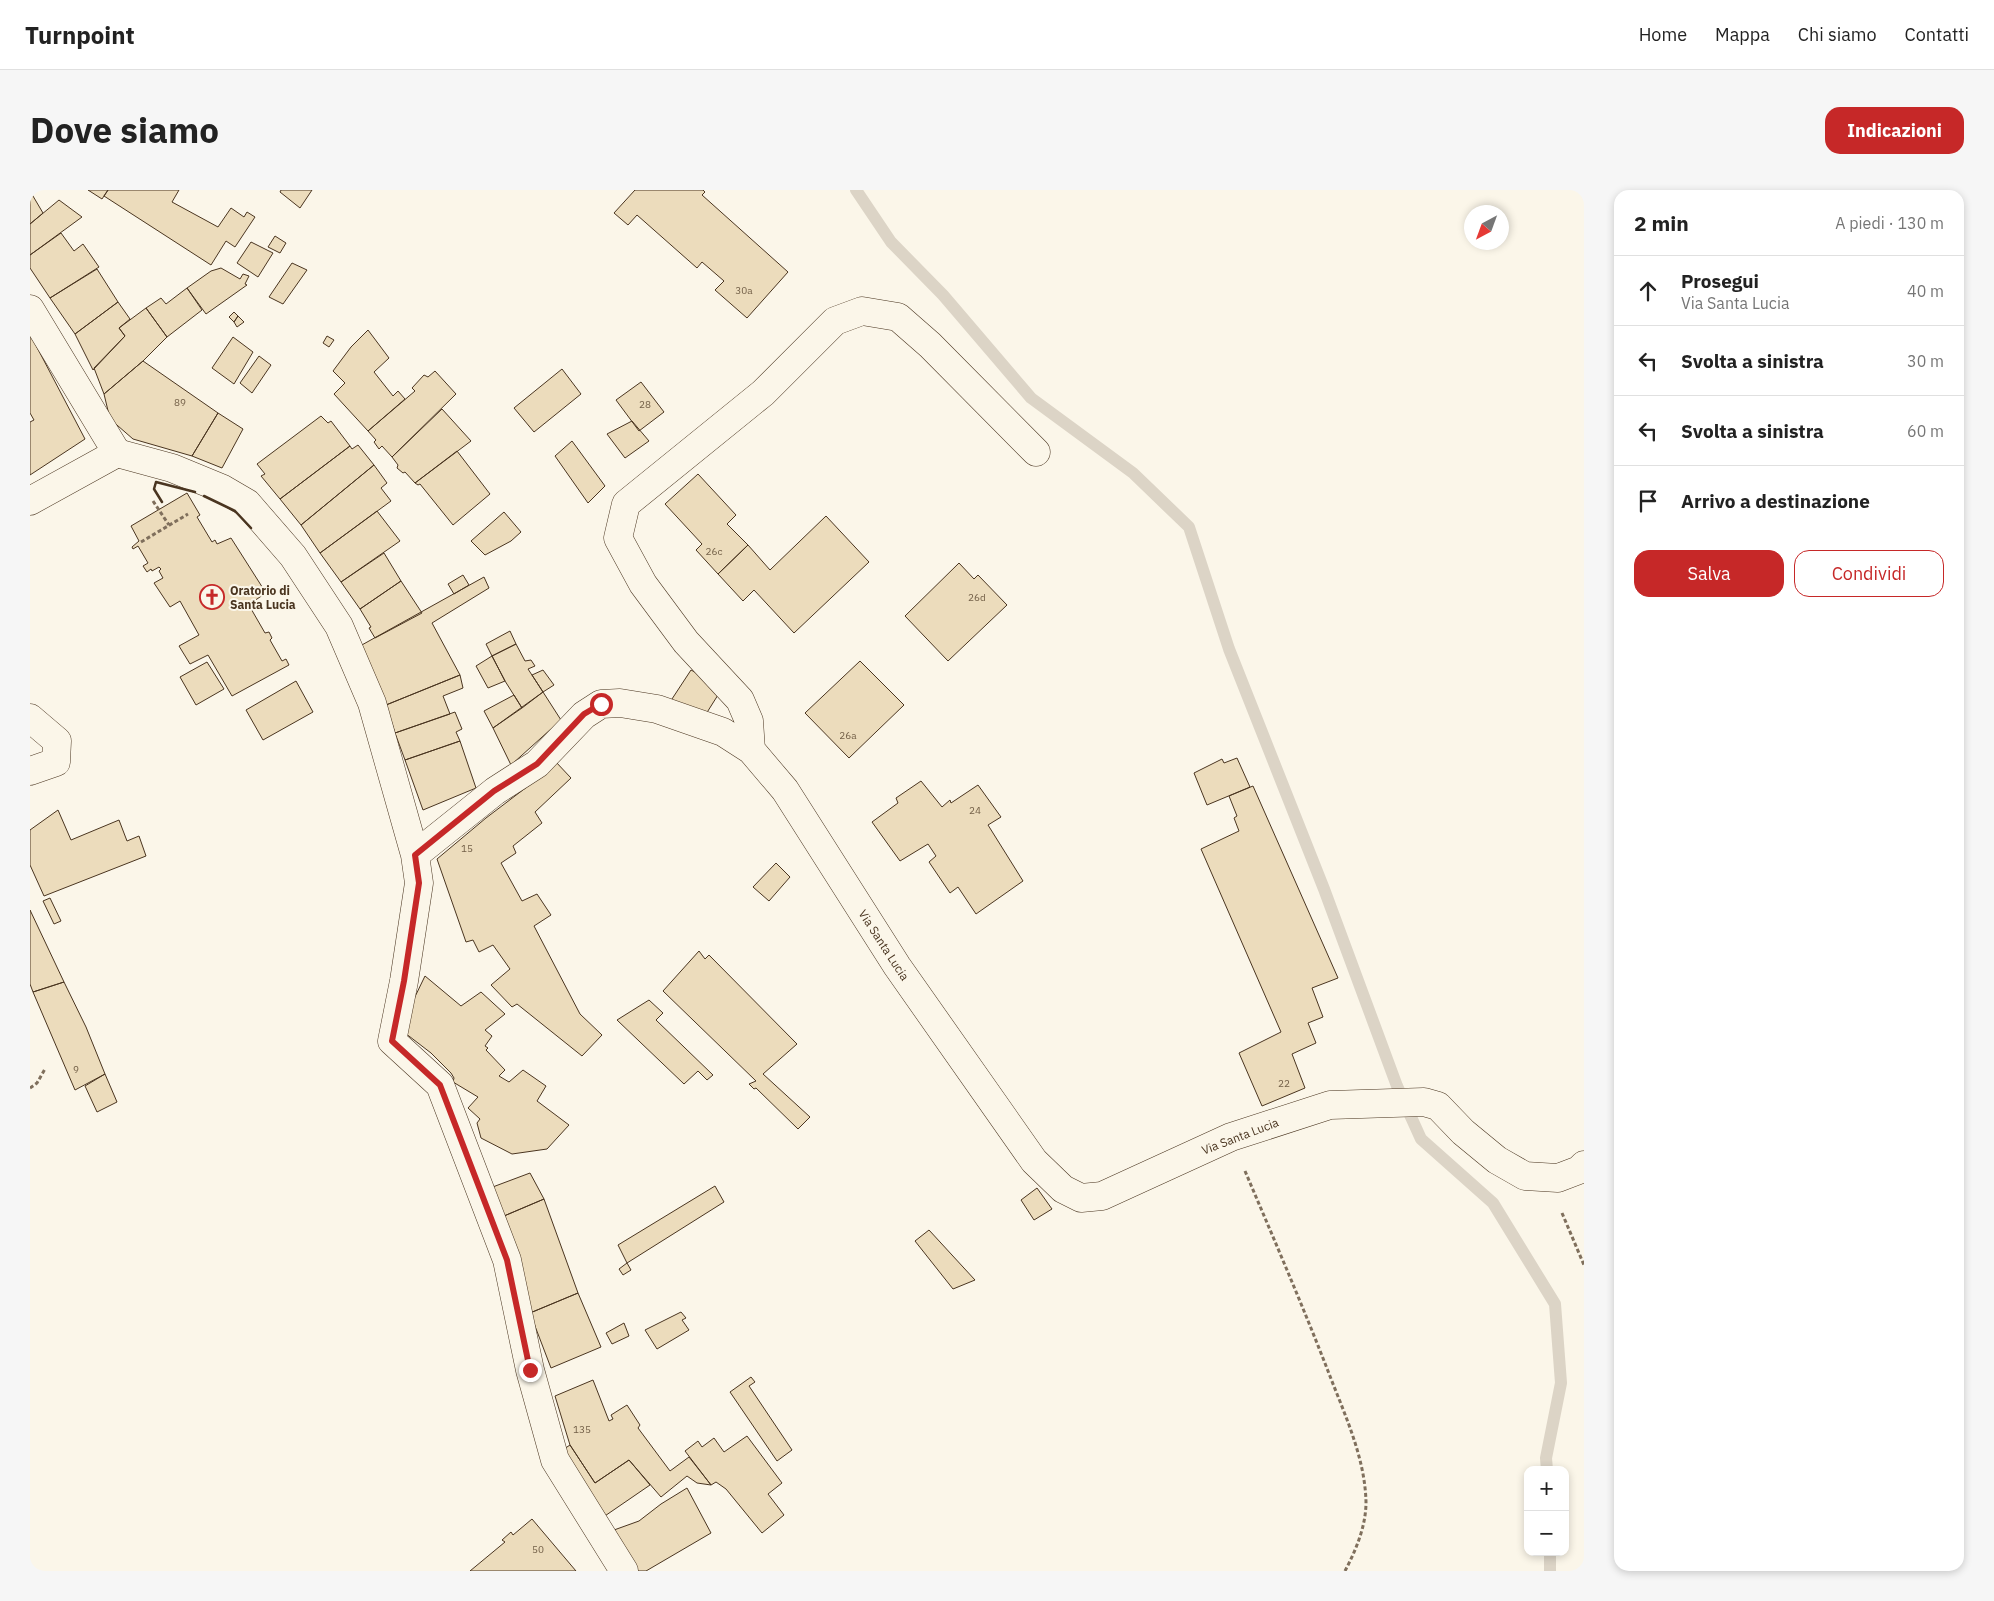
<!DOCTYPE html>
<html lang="it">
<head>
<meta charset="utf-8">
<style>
	body { margin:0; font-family:"IBM Plex Sans",sans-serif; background:#f6f6f6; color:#222 }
	.controls { position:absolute; right:15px; bottom:15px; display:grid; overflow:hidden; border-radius:10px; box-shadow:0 2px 8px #0003 }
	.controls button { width:45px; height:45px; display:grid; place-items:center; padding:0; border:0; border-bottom:1px solid #e0e0e0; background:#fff; color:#222; font:25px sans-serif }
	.compass { position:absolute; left:1434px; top:15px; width:45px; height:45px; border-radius:50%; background:#fff; box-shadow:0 2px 8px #0003; rotate:221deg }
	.stop { position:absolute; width:15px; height:15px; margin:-11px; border:4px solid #c62828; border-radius:50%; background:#fff }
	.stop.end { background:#c62828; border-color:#fff; box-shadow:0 1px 5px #0008 }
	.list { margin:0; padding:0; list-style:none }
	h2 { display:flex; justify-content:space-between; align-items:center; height:65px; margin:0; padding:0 20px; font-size:21px }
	h2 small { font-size:16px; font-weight:400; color:#767676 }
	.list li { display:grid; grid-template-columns:32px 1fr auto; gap:15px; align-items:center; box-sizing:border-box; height:70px; padding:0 20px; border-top:1px solid #e0e0e0 }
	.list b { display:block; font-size:19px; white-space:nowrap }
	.list p { margin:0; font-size:16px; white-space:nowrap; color:#767676 }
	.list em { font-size:16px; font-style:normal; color:#767676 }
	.actions { display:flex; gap:10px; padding:15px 20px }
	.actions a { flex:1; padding:11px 0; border:1px solid #c62828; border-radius:15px; text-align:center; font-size:18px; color:#c62828 }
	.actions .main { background:#c62828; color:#fff }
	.icon { flex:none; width:28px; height:28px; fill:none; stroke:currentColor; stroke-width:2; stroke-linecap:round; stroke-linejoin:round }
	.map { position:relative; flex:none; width:1554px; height:1381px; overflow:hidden; border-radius:15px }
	header { display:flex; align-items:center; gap:30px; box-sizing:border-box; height:70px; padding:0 25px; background:#fff; border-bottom:1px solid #e0e0e0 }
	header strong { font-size:24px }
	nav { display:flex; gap:28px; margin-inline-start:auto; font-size:18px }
	.intro { display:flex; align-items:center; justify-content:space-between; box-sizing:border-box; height:120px; padding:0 30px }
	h1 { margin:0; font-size:35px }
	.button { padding:12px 22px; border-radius:15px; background:#c62828; color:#fff; font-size:18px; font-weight:700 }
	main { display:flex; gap:30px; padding:0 30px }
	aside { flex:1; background:#fff; border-radius:15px; box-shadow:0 2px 8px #0003 }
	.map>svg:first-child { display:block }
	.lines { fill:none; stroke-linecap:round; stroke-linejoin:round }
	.stream { stroke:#dcd4c6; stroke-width:12 }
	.building { fill:#ecdcbc; stroke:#4a3520 }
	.street-casing { stroke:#4a3520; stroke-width:29 }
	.secondary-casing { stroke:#4a3520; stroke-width:29 }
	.path { stroke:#7f6f5c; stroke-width:3; stroke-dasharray:4 2.5; stroke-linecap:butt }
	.street { stroke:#fbf6e9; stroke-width:28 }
	.secondary { stroke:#fbf6e9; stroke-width:28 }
	.wall { stroke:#4a3520; stroke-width:2.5 }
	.route { stroke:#c62828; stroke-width:6 }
	.labels { text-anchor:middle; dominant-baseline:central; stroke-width:4; stroke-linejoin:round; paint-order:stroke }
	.number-label { font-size:10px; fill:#725f47 }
	.poi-label { font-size:12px; font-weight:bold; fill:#4a3520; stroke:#fbf6e9; text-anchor:start }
	.street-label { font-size:12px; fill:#4a3520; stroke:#fbf6e9 }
</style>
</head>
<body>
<header>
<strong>Turnpoint</strong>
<nav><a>Home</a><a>Mappa</a><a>Chi siamo</a><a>Contatti</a></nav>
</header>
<div class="intro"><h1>Dove siamo</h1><a class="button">Indicazioni</a></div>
<main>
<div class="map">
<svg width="1554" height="1381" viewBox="0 0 1554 1381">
	<rect width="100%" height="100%" fill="#fbf6e9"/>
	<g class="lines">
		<!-- stream -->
		<path class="stream" d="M826,0L861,52L913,105L1001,208L1103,283L1159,337L1199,459L1294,699L1367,896L1391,949L1463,1013L1525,1114L1531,1193L1516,1268L1517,1280
			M1520,1362V1381"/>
	</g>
	<!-- building -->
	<path class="building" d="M58,0H78L72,9Z
		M78,0H149L142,12L188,37L201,18L214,27L217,22L225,27L205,57L196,51L181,75L74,6Z
		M251,0H282L270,18L250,2Z
		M605,0H673L675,2L672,5L758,82L717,128L685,100L694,91L672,72L667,78L607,25L598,35L584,23Z
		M0,1L13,23L0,34Z
		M29,10L52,27L0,65V34Z
		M31,43L44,61L53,54L69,77L20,108L0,78V65Z
		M245,46L256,53L250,63L238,57Z
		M221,52L243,63L228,87L207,73Z
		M262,73L277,80L253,114L239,107Z
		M191,78L210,89L213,84L219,86L215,94L217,95L176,124L157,98L181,81Z
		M67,79L88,112L45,144L20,108Z
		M157,98L172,120L137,147L116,118L131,108L136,114Z
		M88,112L100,129L89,138L95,146L63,180L45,144Z
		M116,118L137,147L113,171L74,204L64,178L95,146L89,138Z
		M204,122L208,126L204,132L199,127Z
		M208,126L214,132L207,137L204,132Z
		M338,140L359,168L344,182L363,206L368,201L375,209L338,241L304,204L315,193L303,181L321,157Z
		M0,144L55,249L0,285V232L4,230L0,223Z
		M297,146L304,150L299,157L293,153Z
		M203,147L223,162L204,194L182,178Z
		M229,166L241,175L222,203L210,193Z
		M113,171L188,223L162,266L103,249L80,229L74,204Z
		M532,179L551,204L504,242L484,218Z
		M405,181L426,204L362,267L352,256L349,259L344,252L346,250L338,241L385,201L382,198L394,185L398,187Z
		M611,192L634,222L609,241L586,210Z
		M412,219L441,251L385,293L375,282L373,283L367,278L368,275L362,267Z
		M188,223L213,239L192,278L162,266Z
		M291,226L298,233L301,231L320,256L250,309L231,286L235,284L227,274Z
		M602,231L619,251L595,268L577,244Z
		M542,251L575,296L558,313L525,266Z
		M328,255L344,275L271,335L250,309L320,256L322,259Z
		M427,261L460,304L423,335L390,294L388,295L385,293Z
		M344,275L357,293L351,298L361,311L290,363L271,335Z
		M668,284L706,325L697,334L718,355L688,384L666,360L672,354L635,314Z
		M157,303L170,325L167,327L182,352L185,350L187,354L201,348L236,403L221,413L222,416L220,417L235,443L239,442L242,448L240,450L252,471L256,469L259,475L202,506L178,465L160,474L149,456L169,445L150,411L140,417L124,393L133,388L129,381L131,379L129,377L122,381L121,379L117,382L113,376L118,373L108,356L103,359L102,357L109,351L101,336Z
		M347,321L370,351L311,392L290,363Z
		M474,322L491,342L481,351L455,365L441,351Z
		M796,326L839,372L764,443L724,400L713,411L688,384L718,355L740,380Z
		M354,363L371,391L330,419L311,392Z
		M929,373L944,389L948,385L977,415L918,471L875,426Z
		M433,385L439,395L424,404L418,394Z
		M454,387L459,398L402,433L430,485L356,515L330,456Z
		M371,391L392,423L345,448L339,438L341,437L330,419Z
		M480,441L486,454L462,466L456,454Z
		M486,454L495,471L501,470L505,476L498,479L513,502L492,518L475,491L462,466Z
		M462,466L475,491L458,498L446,476Z
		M830,471L874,515L819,568L775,523Z
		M177,472L194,499L166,515L150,487Z
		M513,480L524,495L513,502L502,485Z
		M661,480L693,497L676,524L640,512Z
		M430,485L433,498L413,506L420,524L365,543L356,515Z
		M266,491L283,522L233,550L216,520Z
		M513,502L531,530L481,575L463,538Z
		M484,505L492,518L463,538L454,521Z
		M425,522L432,539L426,542L430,551L375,570L365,543Z
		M430,551L446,598L393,620L375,570Z
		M1207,568L1220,597L1177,615L1164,583L1192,569L1194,573Z
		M525,571L541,588L505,622L512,633L483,656L486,663L471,673L492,711L507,704L521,725L504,736L550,824L572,845L552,866L487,814L482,817L461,795L480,779L463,755L449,762L443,750L436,752L407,669L456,628L506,590Z
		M891,591L912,617L920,610L921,613L948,595L971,627L958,635L993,691L946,724L928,697L920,703L899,672L906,666L898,654L870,671L842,632L868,613L866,608Z
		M1223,596L1308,788L1282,798L1293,827L1278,833L1286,853L1262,864L1275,898L1232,916L1209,863L1251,842L1171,659L1209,641L1204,628L1207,626L1199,606Z
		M28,620L41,650L89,630L97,651L109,646L116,666L14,706L0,675V640Z
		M746,673L760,687L739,711L723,697Z
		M20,708L31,731L24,734L13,711Z
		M0,720L34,792L3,802L0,794Z
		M669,761L675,769L679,765L767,854L733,884L780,927L768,939L726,898L724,899L719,894L726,891L633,801Z
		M395,786L431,816L451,802L475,824L455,840L462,846L455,856L458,858L456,860L475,880L469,886L479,892L493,880L516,896L507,911L539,935L517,959L482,964L451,948L447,933L450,929L438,918L448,907L423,892L424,888L421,883L401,863L375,843L381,815Z
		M34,792L56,837L75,884L45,900L3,802Z
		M619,810L633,823L626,830L683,885L677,890L668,881L654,894L587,830Z
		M75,884L87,912L67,922L55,896Z
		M500,983L514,1009L474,1026L460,998Z
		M685,996L694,1012L597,1073L588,1055Z
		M1007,998L1022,1019L1004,1030L991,1010Z
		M514,1009L548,1103L500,1123L474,1026Z
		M899,1040L945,1090L923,1099L885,1051Z
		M597,1073L601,1080L593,1085L589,1079Z
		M548,1103L571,1157L521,1178L500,1123Z
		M651,1122L656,1128L652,1130L659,1140L627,1159L615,1140Z
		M594,1133L599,1146L582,1154L576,1143Z
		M721,1187L725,1192L719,1196L762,1260L747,1271L700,1202Z
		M563,1190L579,1231L583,1229L581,1225L597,1215L610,1235L608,1238L640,1281L659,1267L681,1295L667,1293L657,1286L631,1307L599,1270L565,1293L540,1255L525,1206Z
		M717,1246L752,1293L738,1304L754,1325L732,1343L696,1299L686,1292L681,1295L655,1261L668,1251L672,1257L684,1248L694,1262Z
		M540,1255L565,1293L599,1270L620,1295L569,1330L525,1265Z
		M657,1298L681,1343L616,1381H600L584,1340L609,1331L631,1314Z
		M502,1329L546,1381H440L475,1352L472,1350L481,1342L483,1345Z"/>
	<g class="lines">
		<defs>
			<path id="street" d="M87,263L142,278L193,299L217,313L263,366L309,436L342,513L385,665L389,693L374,791L362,851L410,895L477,1070L500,1180L525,1270L594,1381
				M0,528L27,551L26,572L0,581
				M721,560L719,531L710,510L656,452L613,394L588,348L596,314L733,203L805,131L832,121L868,127L900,155L1006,262
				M385,665L465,601L507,574L554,525L571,514L590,513L627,519L693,542L721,560L755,600L867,776L1004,971L1033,999L1051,1008L1072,1006L1201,947L1300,915L1394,912L1408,916L1433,942L1467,970L1495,986L1528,988L1549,980L1554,975"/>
			<path id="secondary" d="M0,119L87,263L0,311"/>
		</defs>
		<!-- street casing -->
		<use href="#street" class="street-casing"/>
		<!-- secondary casing -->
		<use href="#secondary" class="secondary-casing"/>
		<!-- path -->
		<path class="path" d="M123,311L139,335
			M111,352L158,324
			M0,898L7,893L15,879
			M1215,981C1243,1047 1272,1114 1298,1181C1314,1223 1335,1267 1336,1312C1336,1336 1326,1360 1315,1381
			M1532,1023L1554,1075"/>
		<!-- street -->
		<use href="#street" class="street"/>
		<!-- secondary -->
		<use href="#secondary" class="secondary"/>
		<!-- wall -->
		<path class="wall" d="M174,306L205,321L221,338
			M132,312L124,299L126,292L165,302"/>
	</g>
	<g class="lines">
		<!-- route -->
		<path class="route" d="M500,1180L477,1070L410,895L362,851L374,791L389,693L385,665L464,601L507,574L554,524L571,514"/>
	</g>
	<!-- icons -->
	<defs>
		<symbol id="church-ring" viewBox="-11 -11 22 22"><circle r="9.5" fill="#fbf6e9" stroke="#c62828" stroke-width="1.5"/><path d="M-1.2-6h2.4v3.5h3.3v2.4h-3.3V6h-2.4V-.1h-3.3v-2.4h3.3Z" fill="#c62828"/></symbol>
	</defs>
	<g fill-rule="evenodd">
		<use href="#church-ring" x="168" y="393" width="28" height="28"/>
	</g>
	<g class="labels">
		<!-- number labels -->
		<g class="number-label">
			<text x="714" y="100">30a</text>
			<text x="150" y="212">89</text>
			<text x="615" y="214">28</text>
			<text x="684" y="361">26c</text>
			<text x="947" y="407">26d</text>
			<text x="818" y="545">26a</text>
			<text x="945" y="620">24</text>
			<text x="437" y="658">15</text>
			<text x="46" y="879">9</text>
			<text x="1254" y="893">22</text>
			<text x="552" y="1239">135</text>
			<text x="508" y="1359">50</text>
		</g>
		<!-- poi labels -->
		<g class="poi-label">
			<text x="200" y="400">Oratorio di<tspan x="200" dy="14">Santa Lucia</tspan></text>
		</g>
		<!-- street labels -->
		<g class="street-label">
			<text transform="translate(854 755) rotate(57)">Via Santa Lucia</text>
			<text transform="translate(1210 946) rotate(-21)">Via Santa Lucia</text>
		</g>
	</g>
</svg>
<div class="controls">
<button>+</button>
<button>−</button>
</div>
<svg class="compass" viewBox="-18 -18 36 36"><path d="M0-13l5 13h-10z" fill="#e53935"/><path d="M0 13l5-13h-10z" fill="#767676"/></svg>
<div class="stop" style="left:571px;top:514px"></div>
<div class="stop end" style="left:500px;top:1180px"></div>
</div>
<aside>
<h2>2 min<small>A piedi · 130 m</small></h2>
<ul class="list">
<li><svg class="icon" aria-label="ahead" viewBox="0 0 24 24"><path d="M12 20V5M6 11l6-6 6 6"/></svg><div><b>Prosegui</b><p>Via Santa Lucia</p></div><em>40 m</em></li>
<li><svg class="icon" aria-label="left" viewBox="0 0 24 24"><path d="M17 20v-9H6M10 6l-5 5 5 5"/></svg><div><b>Svolta a sinistra</b></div><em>30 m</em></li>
<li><svg class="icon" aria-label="left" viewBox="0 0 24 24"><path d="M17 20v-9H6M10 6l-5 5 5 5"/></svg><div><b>Svolta a sinistra</b></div><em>60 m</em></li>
<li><svg class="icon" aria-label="arrive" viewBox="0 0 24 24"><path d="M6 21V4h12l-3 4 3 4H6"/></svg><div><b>Arrivo a destinazione</b></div></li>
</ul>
<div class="actions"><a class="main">Salva</a><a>Condividi</a></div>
</aside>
</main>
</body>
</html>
